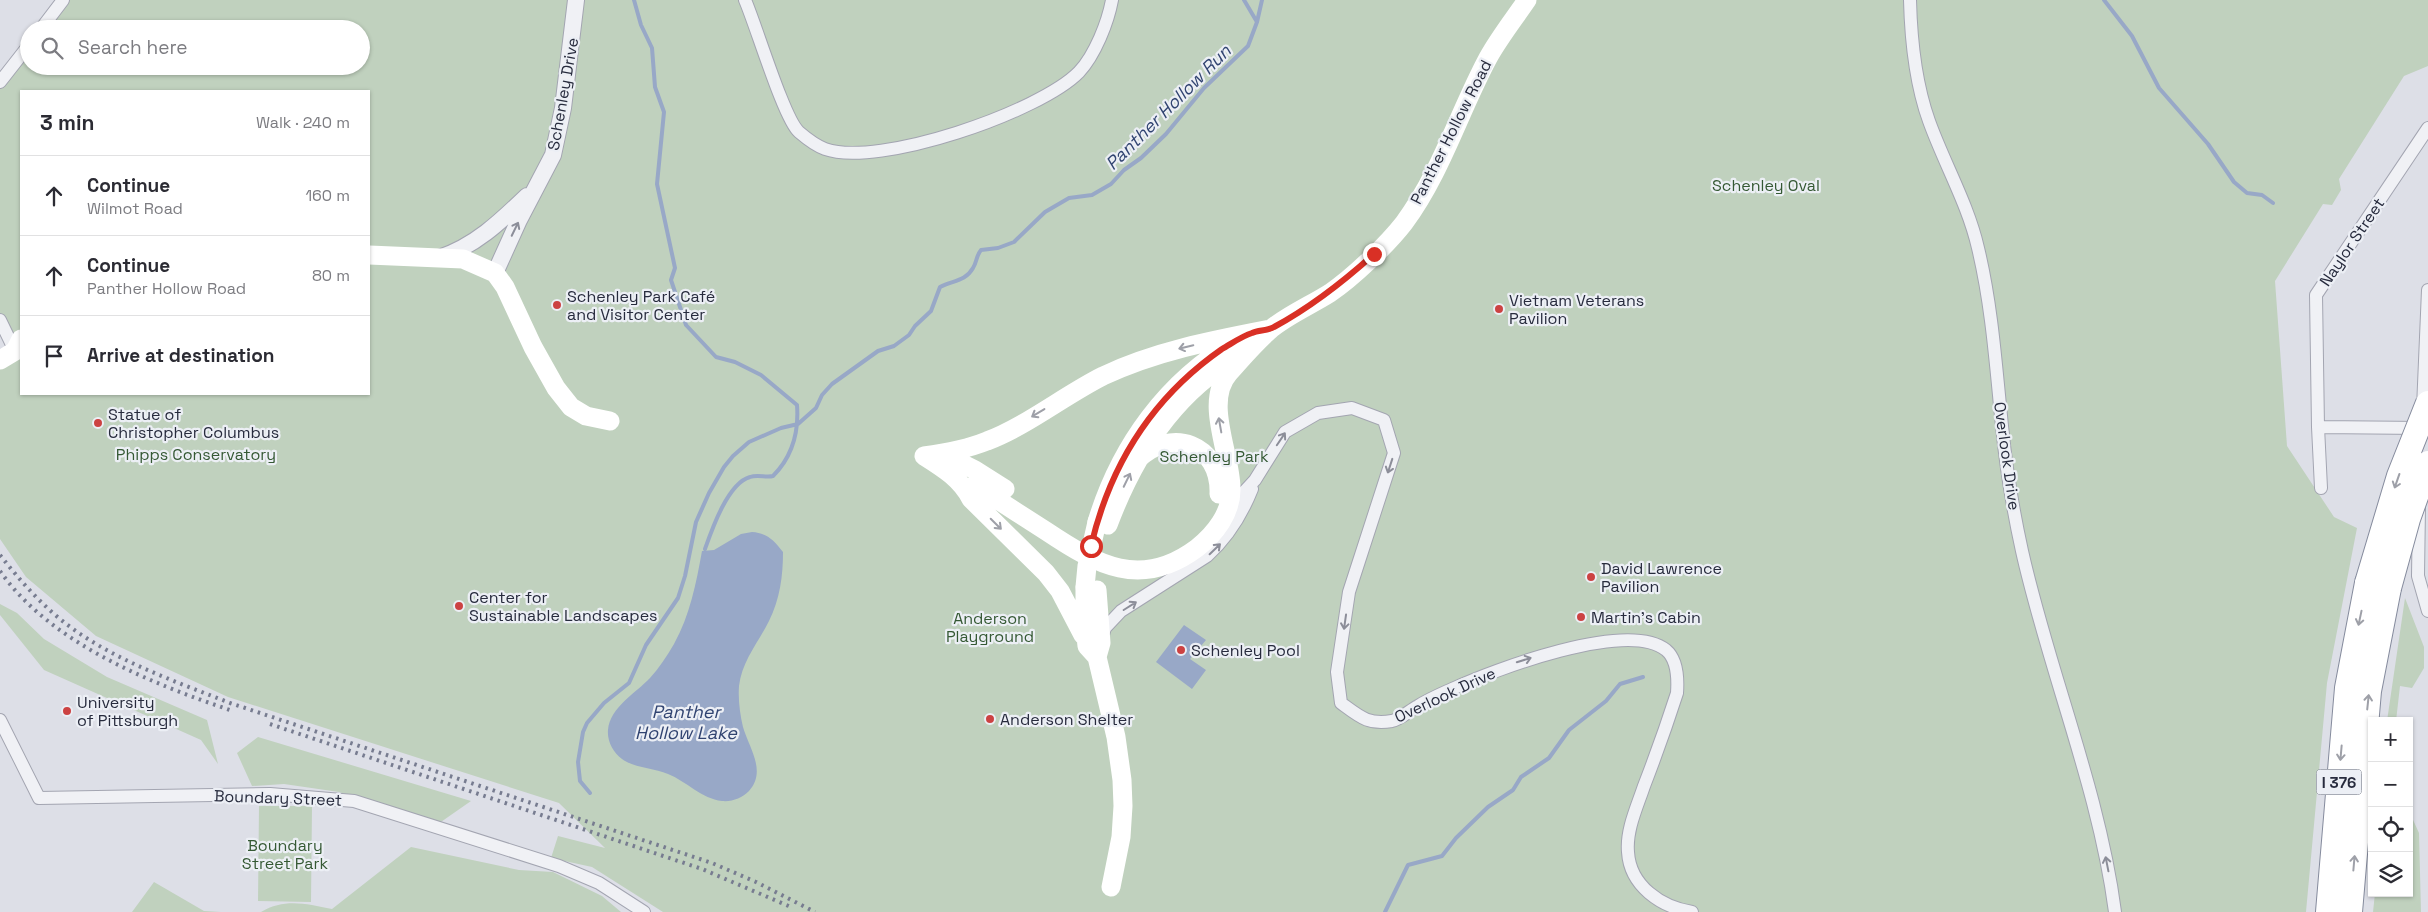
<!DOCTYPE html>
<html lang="en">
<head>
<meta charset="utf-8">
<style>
	body { margin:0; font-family:"Space Grotesk",sans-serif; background:#f2f2f3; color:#2b2b33 }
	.controls { position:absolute; right:15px; bottom:15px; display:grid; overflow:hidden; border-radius:0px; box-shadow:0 1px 4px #0004 }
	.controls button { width:45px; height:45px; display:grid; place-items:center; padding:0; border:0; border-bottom:1px solid #e1e1e2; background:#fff; color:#2b2b33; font:25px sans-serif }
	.stop { position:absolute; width:15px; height:15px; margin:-11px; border:4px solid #d93025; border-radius:50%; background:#fff }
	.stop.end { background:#d93025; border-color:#fff; box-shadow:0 1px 5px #0008 }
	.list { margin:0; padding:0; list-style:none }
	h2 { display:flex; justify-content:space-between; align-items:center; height:65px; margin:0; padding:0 20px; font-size:21px }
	h2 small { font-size:16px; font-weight:400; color:#7c7c81 }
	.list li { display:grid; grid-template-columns:32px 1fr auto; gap:15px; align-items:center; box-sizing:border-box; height:80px; padding:0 20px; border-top:1px solid #e1e1e2 }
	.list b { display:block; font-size:19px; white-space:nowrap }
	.list p { margin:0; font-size:16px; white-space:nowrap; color:#7c7c81 }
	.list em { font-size:16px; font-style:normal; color:#7c7c81 }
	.icon { flex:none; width:28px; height:28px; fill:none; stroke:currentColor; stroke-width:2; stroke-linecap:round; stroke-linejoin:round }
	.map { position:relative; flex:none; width:2428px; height:912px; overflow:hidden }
	.search { position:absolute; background:#fff; box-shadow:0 1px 4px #0004; left:20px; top:20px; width:350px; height:55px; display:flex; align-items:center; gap:12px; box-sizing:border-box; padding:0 18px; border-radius:28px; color:#7c7c81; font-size:19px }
	.panel { position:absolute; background:#fff; box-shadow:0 1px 4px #0004; left:20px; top:90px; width:350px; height:305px; border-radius:0px }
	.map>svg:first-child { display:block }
	.green { fill:#c0d1be; fill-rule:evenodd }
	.water { fill:#98a8c7 }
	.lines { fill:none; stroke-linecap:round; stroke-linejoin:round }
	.stream { stroke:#98a8c7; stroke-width:4 }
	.minor-casing { stroke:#a3a5b1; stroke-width:14 }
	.tertiary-casing { stroke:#a3a5b1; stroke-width:18 }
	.motorway-casing { stroke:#858b9d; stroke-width:26 }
	.minor { stroke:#f0f1f5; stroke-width:12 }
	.tertiary { stroke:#f0f1f5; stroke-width:16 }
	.secondary { stroke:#fff; stroke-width:19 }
	.motorway { stroke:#fff; stroke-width:24 }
	.rail { stroke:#777c90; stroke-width:4; stroke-dasharray:2.5 5; stroke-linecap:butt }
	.motorway-bridge-casing { stroke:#858b9d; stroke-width:26; stroke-linecap:butt }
	.secondary-bridge { stroke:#fff; stroke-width:19 }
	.motorway-bridge { stroke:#fff; stroke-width:24 }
	.oneway { stroke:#8c8e99 }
	.oneway2 { stroke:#9ea0a8 }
	.route { stroke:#d93025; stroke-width:6 }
	.poi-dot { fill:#cc4242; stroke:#eceff5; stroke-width:2 }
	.labels { text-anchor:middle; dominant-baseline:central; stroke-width:4.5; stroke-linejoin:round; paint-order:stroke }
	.shield { fill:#eceff5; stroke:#626674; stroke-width:1 }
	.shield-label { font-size:15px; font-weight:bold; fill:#272b3d }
	.street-label { font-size:16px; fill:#272b3d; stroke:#eceff5 }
	.park-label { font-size:16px; fill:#355934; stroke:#eceff5 }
	.poi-label { font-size:16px; fill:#272b3d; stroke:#eceff5; text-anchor:start }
	.water-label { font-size:18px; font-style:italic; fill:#314471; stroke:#eceff5 }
</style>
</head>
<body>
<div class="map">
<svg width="2428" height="912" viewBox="0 0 2428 912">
	<rect width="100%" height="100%" fill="#dddfe7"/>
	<!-- green -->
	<path class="green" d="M69,0H2428V66L2404,76L2339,179L2341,190L2332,205L2323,204L2275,281L2287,446L2334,517L2357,528L2327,683L2306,912H663L592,867L551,858L558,836L605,848L559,803L228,697L96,636L26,577L0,539V362L15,351L0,320V87L29,51V66H361V29H46ZM21,91H369V394H21Z
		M2405,598L2424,647V668L2412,688L2400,686L2396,721H2387Z
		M0,604L17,613L44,639L107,677L207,720L218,764L201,740L44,670L0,615Z
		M258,737L471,801L438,824L339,792L284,784L252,786L237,753Z
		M259,806H312L311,902L258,901Z
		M2409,811L2419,833L2421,912H2373L2375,893H2409Z
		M411,847L519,870L553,872L602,896L621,912H261C285,898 306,904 332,909Z
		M154,882L204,911L221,912H132Z"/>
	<!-- water -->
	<path class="water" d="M752,532C767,533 774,540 783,552C783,576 780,599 769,621C758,643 742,661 739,686C738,700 740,714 743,727C749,748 767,771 749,791C742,798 732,802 722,801C702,799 686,781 668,774C654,768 634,768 622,759C613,752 607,741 608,730C610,707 636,693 650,678C659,668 667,656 674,644C690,615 696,584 702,551L714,550L741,534Z
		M1184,625L1206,640L1190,659L1206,670L1192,689L1156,662Z"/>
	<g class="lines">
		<!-- stream -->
		<path class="stream" d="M634,0L641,25L652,48L655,87L664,112L657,184L675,268L671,280L686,325L716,357L735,362L761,375L797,405C799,432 793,456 773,476C766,478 758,474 750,477C728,483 712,529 705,549
			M1244,0L1257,22
			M2104,0L2132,36L2159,88L2208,144L2234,182L2247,193L2262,195L2273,203
			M590,793L580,781L578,762L583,732L587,723L604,703L629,683L646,645L678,598L685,576L696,522L709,493L724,467L733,456L749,442L781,428L798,424L816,408L822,395L832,384L878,351L894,346L909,335L915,326L931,311L940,287C953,280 965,282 973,268C977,262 976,256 981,250L998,248L1014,242L1045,212L1069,198L1092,195L1111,184L1124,170L1141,158L1166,134L1204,88L1248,46L1257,22L1262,0
			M1385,912L1408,865L1442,856L1456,838L1488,807L1513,790L1521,777L1549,758L1569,730L1606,701L1620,684L1643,677"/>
		<defs>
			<path id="minor" d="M745,0C756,25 784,119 799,132C806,138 817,146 825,149C878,168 1040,112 1079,72C1095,55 1108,22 1112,0
				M1910,0C1911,41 1915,82 1929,121C1944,163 1968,204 1978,248C1992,306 1996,367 2002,426C2006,468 2013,510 2022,551C2049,672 2099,789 2115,912
				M41,29L63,0
				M0,82L29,45
				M0,320L15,351
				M2423,408L2428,290
				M2318,427L2423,428
				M2321,488L2318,427L2316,295L2428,128
				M2419,507L2418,576L2428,611
				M1229,508L1255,480L1285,432L1318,413L1352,408L1384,420L1394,453L1349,592L1337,672L1341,703C1360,717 1368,725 1392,721C1401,719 1410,710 1418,706C1429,699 1441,694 1452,689C1494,670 1627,619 1666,650C1678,660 1678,679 1677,693C1667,724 1656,755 1644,786C1637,807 1626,830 1628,852C1630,886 1661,907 1692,912
				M1102,638L1105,628L1121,611L1207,556C1227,538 1242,514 1252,489
				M0,720L39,798L270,794L354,801L559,866L599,883L644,912"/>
			<path id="tertiary" d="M439,258C475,246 500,222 527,196
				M495,273L519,220L553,155L563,108L576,0"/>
			<path id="motorway" d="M2328,912L2347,688L2367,583
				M2350,912L2369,691L2389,588"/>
		</defs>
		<!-- minor casing -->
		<use href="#minor" class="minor-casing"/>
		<!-- tertiary casing -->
		<use href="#tertiary" class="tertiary-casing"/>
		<!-- motorway casing -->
		<use href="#motorway" class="motorway-casing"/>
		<!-- minor -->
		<use href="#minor" class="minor"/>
		<!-- tertiary -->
		<use href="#tertiary" class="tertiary"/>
		<!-- secondary -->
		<path class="secondary" d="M369,255L463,259L495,273L505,287L533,347L556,388L571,407L586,416L610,421
			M0,360L15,351L21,339
			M943,454L975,470L1005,489
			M924,456C946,453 967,449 987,441C1025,427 1065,395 1103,376C1156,351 1214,340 1271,329
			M924,456C943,468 961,479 971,499L1046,573L1060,591L1083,635
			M1137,460C1171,426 1221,444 1219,494
			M965,487L980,488C1002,503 1024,517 1046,531C1097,565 1141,590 1197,548C1215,534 1231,513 1231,490C1232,456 1203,402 1229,373C1242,358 1256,342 1271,329C1288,315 1311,305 1330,293C1352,278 1387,245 1404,223C1441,173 1459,112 1488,58C1499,38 1514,19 1527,0
			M1097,522C1120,446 1167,381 1236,341
			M1108,525C1133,458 1172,395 1235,358
			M1085,587V628L1087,646L1097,657L1116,737L1122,780L1123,806L1121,837L1111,887
			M1097,657L1101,643L1097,590"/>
		<!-- motorway -->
		<use href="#motorway" class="motorway"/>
		<!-- rail -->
		<path class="rail" d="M0,555C18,578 37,600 60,619C109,659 172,680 230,703L712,863L756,882L815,912
			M0,571C50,643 150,683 230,710
			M270,724L702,869L791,907"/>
		<defs>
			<path id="motorway-bridge" d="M2367,583L2399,476L2428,403
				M2389,588L2408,519L2428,463"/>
		</defs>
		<!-- motorway-bridge casing -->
		<use href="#motorway-bridge" class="motorway-bridge-casing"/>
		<!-- secondary-bridge -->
		<path class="secondary-bridge" d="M1085,587L1087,566L1097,522"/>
		<!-- motorway-bridge -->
		<use href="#motorway-bridge" class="motorway-bridge"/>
	</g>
	<!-- one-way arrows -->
	<defs><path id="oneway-shaft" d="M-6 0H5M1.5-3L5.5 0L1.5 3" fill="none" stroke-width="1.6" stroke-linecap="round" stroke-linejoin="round" transform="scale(1.25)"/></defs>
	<g class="oneway">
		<use href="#oneway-shaft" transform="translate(515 229) rotate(-64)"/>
		<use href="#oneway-shaft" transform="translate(1281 439) rotate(-56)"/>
		<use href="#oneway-shaft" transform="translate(1390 466) rotate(108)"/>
		<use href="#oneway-shaft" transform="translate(1215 549) rotate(-44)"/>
		<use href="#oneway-shaft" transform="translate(1130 606) rotate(-32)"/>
		<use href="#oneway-shaft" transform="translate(1345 622) rotate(98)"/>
		<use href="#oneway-shaft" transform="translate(1524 660) rotate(-17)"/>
		<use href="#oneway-shaft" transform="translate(2107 864) rotate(-101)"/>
	</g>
	<g class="oneway2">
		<use href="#oneway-shaft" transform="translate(1186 347) rotate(167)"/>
		<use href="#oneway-shaft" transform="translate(1038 413) rotate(149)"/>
		<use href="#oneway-shaft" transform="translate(1220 425) rotate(-100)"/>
		<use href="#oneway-shaft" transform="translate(1127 480) rotate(-64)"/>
		<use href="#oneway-shaft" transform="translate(2397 481) rotate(109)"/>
		<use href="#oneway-shaft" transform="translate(996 524) rotate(45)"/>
		<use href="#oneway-shaft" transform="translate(2360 618) rotate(102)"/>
		<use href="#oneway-shaft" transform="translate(2368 702) rotate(-84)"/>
		<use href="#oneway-shaft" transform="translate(2341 753) rotate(95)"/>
		<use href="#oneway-shaft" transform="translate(2354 863) rotate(-85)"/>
	</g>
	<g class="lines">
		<!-- route -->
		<path class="route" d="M1091,546C1110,465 1153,397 1222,349C1231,344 1242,336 1252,333C1259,330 1267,331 1274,327C1311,307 1343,282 1374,254"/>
	</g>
	<!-- markers -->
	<g class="poi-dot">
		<circle cx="557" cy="305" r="5"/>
		<circle cx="1499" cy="309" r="5"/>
		<circle cx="98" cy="423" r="5"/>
		<circle cx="1591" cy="577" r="5"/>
		<circle cx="459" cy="606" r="5"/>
		<circle cx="1581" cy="617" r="5"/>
		<circle cx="1181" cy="650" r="5"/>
		<circle cx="67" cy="711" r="5"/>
		<circle cx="990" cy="719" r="5"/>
	</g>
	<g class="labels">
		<!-- shield labels -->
		<rect class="shield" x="2316.5" y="769.5" width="45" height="25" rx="4"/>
		<g class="shield-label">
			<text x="2339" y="782">I 376</text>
		</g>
		<!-- street labels -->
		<g class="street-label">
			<text transform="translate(563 94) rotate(-80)">Schenley Drive</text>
			<text transform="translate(1451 132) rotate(-63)">Panther Hollow Road</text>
			<text transform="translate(2352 242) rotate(-56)">Naylor Street</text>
			<text transform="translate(2007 456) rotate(82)">Overlook Drive</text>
			<text transform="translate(1445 695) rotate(-25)">Overlook Drive</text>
			<text transform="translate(278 798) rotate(2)">Boundary Street</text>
		</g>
		<!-- park labels -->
		<g class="park-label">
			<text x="1766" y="185">Schenley Oval</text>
			<text x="196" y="454">Phipps Conservatory</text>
			<text x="1214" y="456">Schenley Park</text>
			<text x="990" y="618">Anderson<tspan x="990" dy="18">Playground</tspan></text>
			<text x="285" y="845">Boundary<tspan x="285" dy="18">Street Park</tspan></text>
		</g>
		<!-- poi labels -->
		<g class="poi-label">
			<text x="567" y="296">Schenley Park Café<tspan x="567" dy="18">and Visitor Center</tspan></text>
			<text x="1509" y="300">Vietnam Veterans<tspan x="1509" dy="18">Pavilion</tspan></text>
			<text x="108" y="414">Statue of<tspan x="108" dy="18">Christopher Columbus</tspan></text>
			<text x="1601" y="568">David Lawrence<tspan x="1601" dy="18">Pavilion</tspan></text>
			<text x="469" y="597">Center for<tspan x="469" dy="18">Sustainable Landscapes</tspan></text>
			<text x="1591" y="617">Martin's Cabin</text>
			<text x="1191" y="650">Schenley Pool</text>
			<text x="77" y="702">University<tspan x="77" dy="18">of Pittsburgh</tspan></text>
			<text x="1000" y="719">Anderson Shelter</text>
		</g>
		<!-- water labels -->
		<g class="water-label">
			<text transform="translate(1168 107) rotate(-45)">Panther Hollow Run</text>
			<text x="686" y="711">Panther<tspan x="686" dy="21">Hollow Lake</tspan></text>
		</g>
	</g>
</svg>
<div class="controls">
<button>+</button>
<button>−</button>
<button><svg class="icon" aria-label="locate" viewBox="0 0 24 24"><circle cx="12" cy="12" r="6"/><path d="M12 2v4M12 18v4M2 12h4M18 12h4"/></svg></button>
<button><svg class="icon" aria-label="layers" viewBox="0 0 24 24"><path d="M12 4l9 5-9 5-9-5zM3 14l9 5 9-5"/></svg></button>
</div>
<div class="stop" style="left:1091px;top:546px"></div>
<div class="stop end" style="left:1374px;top:254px"></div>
<div class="search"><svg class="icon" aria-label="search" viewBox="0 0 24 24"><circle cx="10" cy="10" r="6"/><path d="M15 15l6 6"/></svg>Search here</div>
<section class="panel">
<h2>3 min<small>Walk · 240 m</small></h2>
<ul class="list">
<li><svg class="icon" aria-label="ahead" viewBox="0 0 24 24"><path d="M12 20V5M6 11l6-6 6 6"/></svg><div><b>Continue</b><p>Wilmot Road</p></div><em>160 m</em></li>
<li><svg class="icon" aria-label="ahead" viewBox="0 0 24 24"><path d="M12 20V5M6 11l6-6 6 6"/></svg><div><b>Continue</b><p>Panther Hollow Road</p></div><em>80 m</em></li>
<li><svg class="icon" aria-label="arrive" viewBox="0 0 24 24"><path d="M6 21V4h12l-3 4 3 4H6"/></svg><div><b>Arrive at destination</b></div></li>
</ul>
</section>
</div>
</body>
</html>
